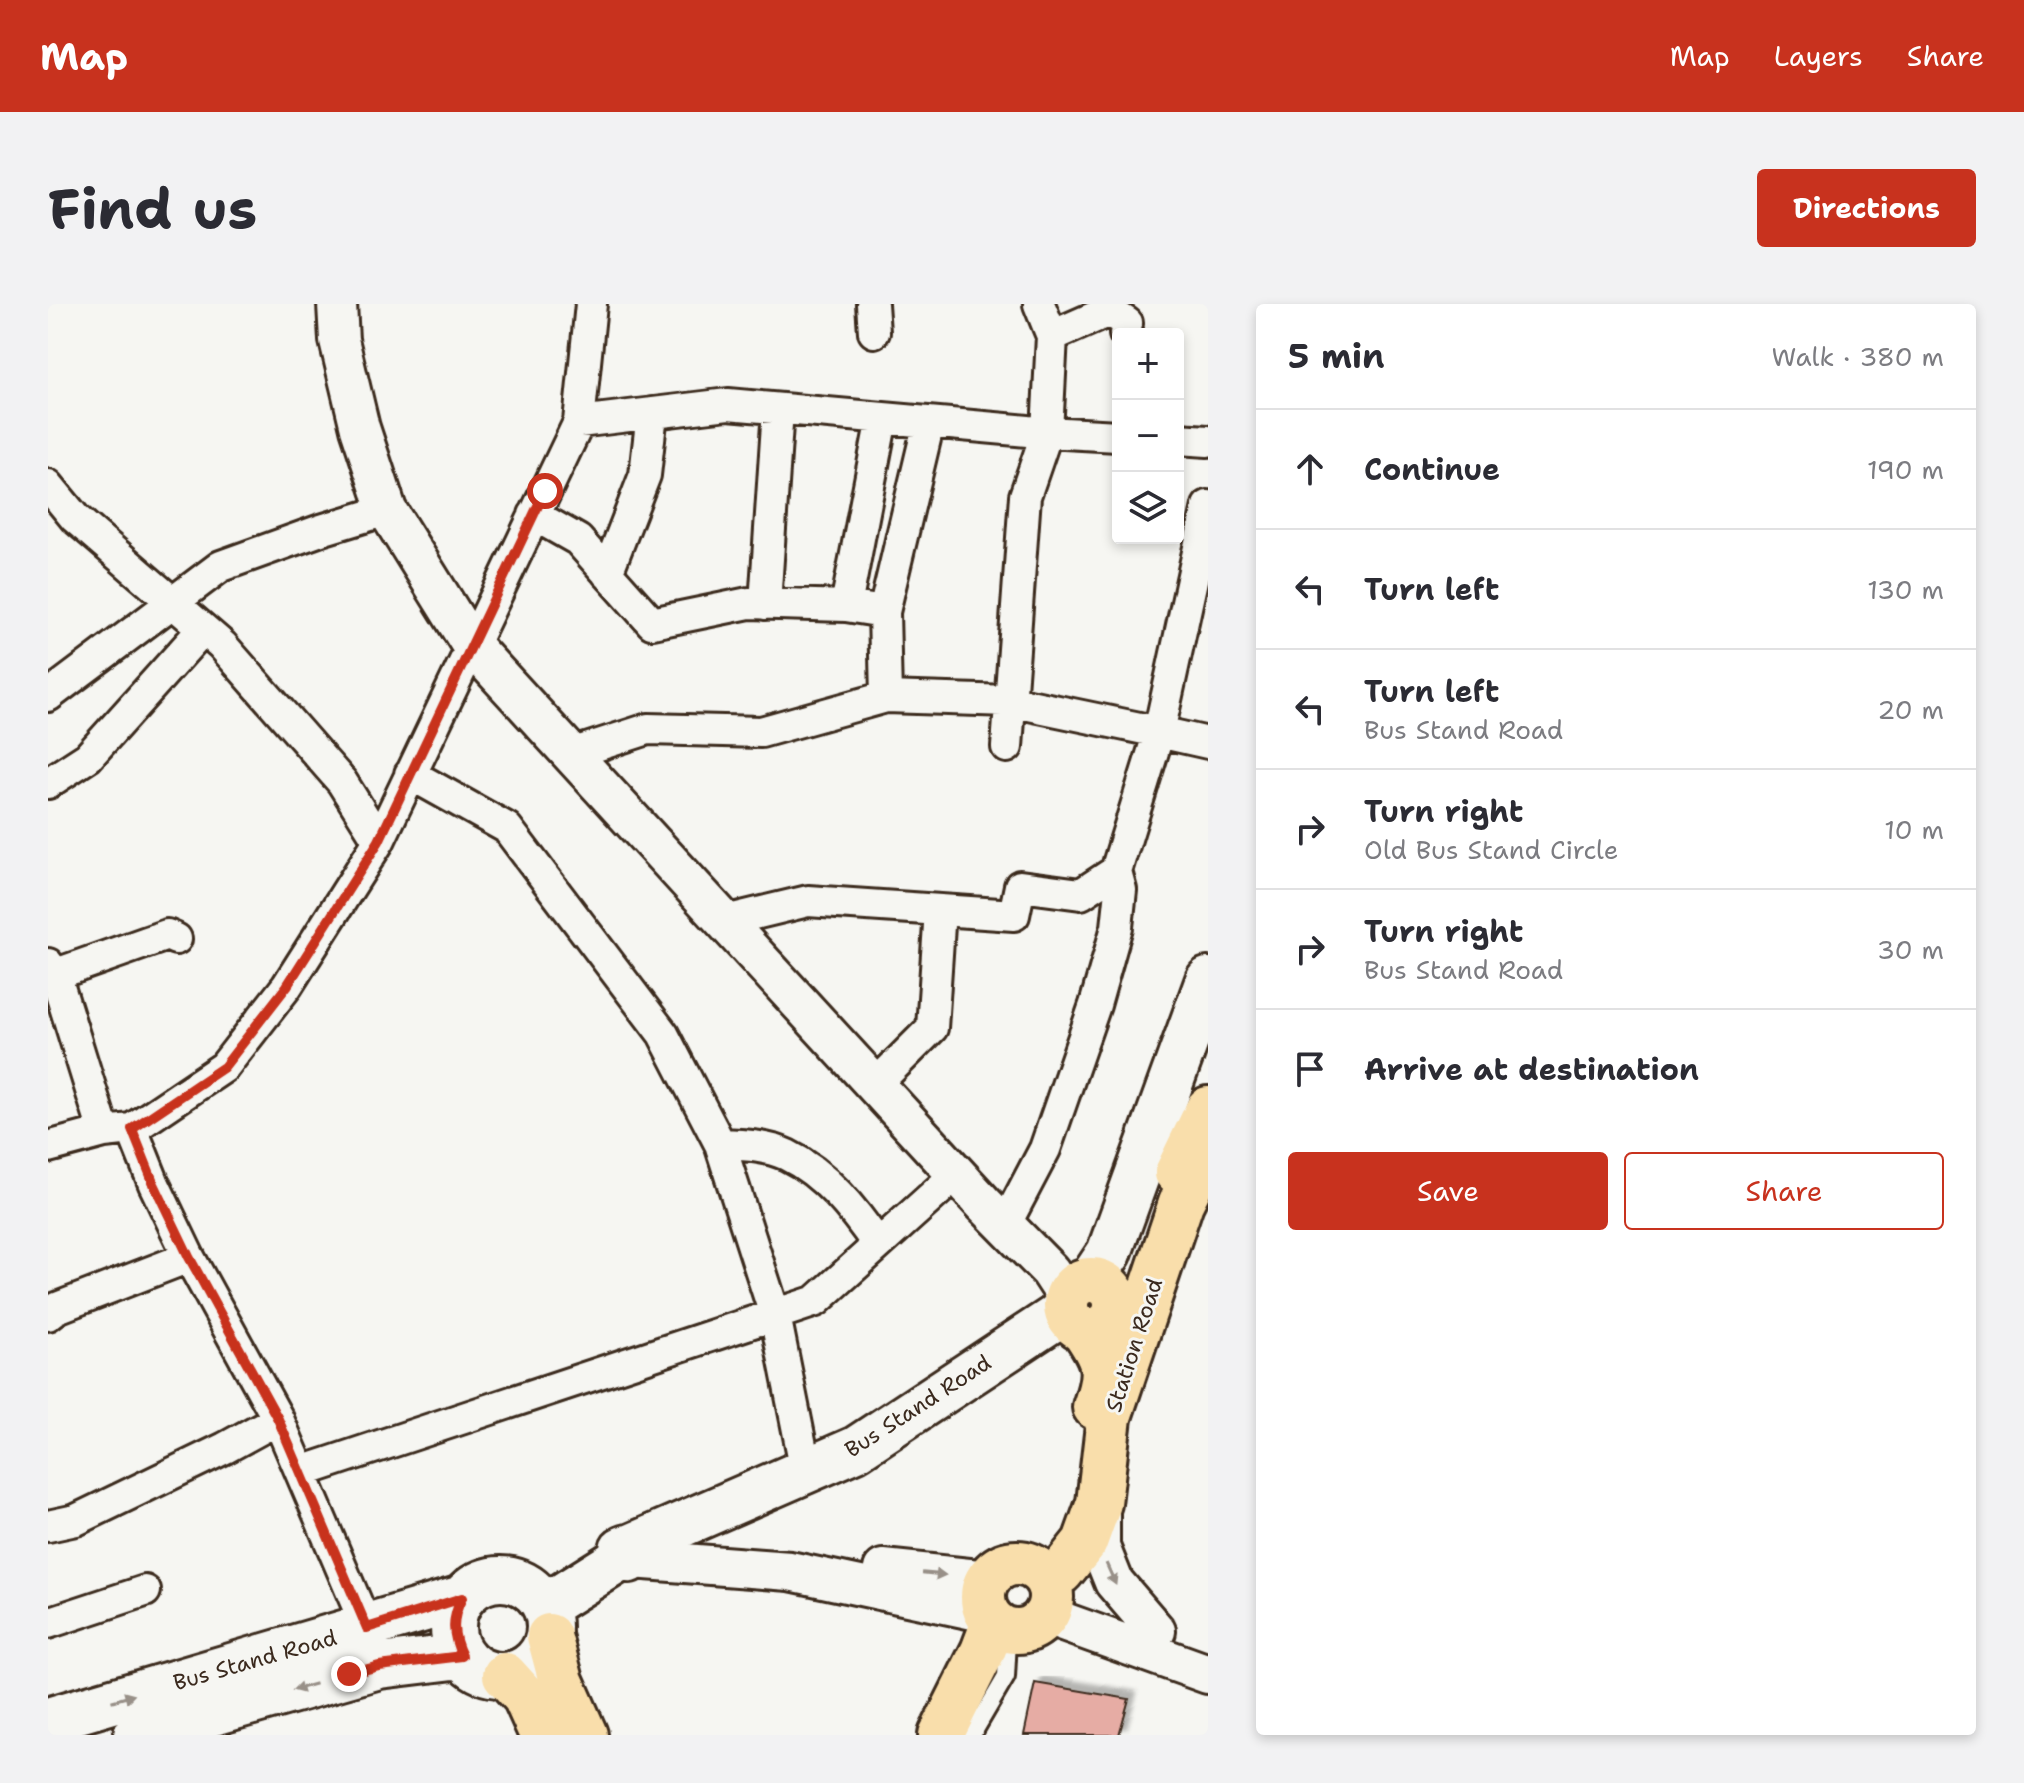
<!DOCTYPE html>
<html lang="en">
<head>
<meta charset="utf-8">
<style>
	body { margin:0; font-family:"Shantell Sans",sans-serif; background:#f2f2f3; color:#2b2b33 }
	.controls { position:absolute; right:24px; top:24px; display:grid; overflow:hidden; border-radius:8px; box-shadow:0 4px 12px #0003 }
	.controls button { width:72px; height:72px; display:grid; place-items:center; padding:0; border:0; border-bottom:2px solid #e1e1e2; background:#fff; color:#2b2b33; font:40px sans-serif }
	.stop { position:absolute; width:24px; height:24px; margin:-18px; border:6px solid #c8321e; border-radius:50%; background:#fff }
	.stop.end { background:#c8321e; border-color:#fff; box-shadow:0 2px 8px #0008 }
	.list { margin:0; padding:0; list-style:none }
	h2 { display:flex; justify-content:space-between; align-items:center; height:104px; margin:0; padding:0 32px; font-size:34px }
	h2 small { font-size:26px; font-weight:400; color:#7c7c81 }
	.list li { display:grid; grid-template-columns:52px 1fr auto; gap:24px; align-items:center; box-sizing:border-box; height:120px; padding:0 32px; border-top:2px solid #e1e1e2 }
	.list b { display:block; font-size:30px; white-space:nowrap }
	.list p { margin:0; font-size:26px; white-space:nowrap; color:#7c7c81 }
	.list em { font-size:26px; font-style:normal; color:#7c7c81 }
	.actions { display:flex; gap:16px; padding:24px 32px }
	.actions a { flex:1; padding:18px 0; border:2px solid #c8321e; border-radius:8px; text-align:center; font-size:28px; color:#c8321e }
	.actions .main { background:#c8321e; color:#fff }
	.icon { flex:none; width:44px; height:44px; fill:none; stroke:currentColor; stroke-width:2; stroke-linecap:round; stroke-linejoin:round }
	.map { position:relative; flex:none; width:1160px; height:1431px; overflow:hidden; border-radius:8px }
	header { display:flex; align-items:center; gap:48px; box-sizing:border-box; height:112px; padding:0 40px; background:#c8321e; color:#fff }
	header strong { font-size:38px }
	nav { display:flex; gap:44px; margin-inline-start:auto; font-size:28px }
	.intro { display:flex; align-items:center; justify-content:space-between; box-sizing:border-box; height:192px; padding:0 48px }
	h1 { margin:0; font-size:56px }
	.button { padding:20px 36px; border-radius:8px; background:#c8321e; color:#fff; font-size:28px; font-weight:700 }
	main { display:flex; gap:48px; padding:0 48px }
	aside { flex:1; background:#fff; border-radius:8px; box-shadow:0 4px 12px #0003 }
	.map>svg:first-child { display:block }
	.building { fill:#e6aca4; stroke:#3b2a1e; stroke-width:2; filter:url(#shadow) }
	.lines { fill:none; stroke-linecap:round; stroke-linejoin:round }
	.service-casing { stroke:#3b2a1e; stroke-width:22 }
	.minor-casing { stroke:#3b2a1e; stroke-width:36 }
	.tertiary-casing { stroke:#3b2a1e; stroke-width:44 }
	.secondary-casing { stroke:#3b2a1e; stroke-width:50 }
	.primary-casing { stroke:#3b2a1e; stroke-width:50 }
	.service { stroke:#f6f6f2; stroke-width:16 }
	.minor { stroke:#f6f6f2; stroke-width:30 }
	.tertiary { stroke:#f6f6f2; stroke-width:38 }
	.secondary { stroke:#f6f6f2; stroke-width:44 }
	.primary { stroke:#f9deab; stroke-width:44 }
	.oneway { fill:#989088 }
	.route { stroke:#c8321e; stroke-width:10 }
	.labels { text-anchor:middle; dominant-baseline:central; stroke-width:6; stroke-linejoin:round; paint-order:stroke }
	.street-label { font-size:22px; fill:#3b2a1e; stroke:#f6f6f2 }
</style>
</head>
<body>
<header>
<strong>Map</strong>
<nav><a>Map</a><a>Layers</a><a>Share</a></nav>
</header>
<div class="intro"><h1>Find us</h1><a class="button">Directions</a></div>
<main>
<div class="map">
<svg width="1160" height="1431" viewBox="0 0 1160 1431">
	<defs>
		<filter id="shadow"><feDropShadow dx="7" dy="-7" stdDeviation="2" flood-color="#0004"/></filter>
	</defs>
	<rect width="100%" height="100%" fill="#f6f6f2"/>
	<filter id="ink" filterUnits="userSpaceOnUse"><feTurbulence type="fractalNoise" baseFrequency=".0125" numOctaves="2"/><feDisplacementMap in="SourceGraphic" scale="16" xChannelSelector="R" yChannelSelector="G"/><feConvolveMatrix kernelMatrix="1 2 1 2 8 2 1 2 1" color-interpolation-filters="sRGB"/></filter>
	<g filter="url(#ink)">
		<!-- building -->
		<path class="building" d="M987,1379L1081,1395L1071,1431H976Z"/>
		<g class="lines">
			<defs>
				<path id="service" d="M924,1431L958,1373L960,1336"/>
				<path id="minor" d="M824,0L826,28
					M991,0L1004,32L1061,7L1079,19L1077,30
					M531,118L680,100L980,127L1070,132
					M1130,135L1160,137
					M0,181L27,214L174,341L294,478L331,537
					M486,211L530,236L604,319L701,299L798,302L836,308L838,393L713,428L600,425L523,450
					M559,269L597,171L604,109
					M717,300L730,105
					M798,302L834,114
					M836,308L881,118
					M0,392L173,262L273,226L339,206
					M838,393L962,397L1111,428L1160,202
					M959,443L977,192L999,128L1004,32
					M362,470L459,524L615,730L672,840L727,1011L758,1167
					M0,479L40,453L155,325
					M677,617L760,597L966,611L972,582L1033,590L1068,567L1111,428L1160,439
					M0,660L7,670L56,828
					M0,673L119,631L128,635
					M828,780L884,724L892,606
					M84,825L106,880L141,953L230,1115L319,1324
					M672,840C694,841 718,841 739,851C778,870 806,906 830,941
					M0,843L56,828L84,825L176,763L239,682L331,537L531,118L543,0
					M957,921L997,845L1047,701L1069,623L1073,586L1068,567
					M0,1011L9,1004L141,953
					M253,1168L768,997L910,869
					M0,1222L28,1216L177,1144L230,1115
					M0,1319L97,1287"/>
				<path id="tertiary" d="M289,0L291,36L312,124L339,206L423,341L936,900L1002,967L1019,993
					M1052,1201V1243L1066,1278L1108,1327
					M584,1255L742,1267L939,1309
					M835,1265L940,1276
					M991,1319L1007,1315L1160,1370"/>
				<path id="secondary" d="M1043,976L1061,949L1160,676
					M582,1243L808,1145L1008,1013L1018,1003
					M405 1323a48 48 0 1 1 96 0a48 48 0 1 1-96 0Z
					M498,1302L574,1254L581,1256L586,1251L585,1246L579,1243L574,1245L573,1251
					M0,1416L414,1294
					M88,1431L331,1362L414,1352"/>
				<path id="primary" d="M1129,869L1160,805
					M1018 1001a25 25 0 1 1 50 0a25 25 0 1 1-50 0Z
					M1035,1025C1057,1057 1060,1066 1047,1103
					M935 1293a34 34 0 1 1 68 0a34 34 0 1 1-68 0Z
					M998,1275L1013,1268L1037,1238L1051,1199L1061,1113L1133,899L1160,845
					M501,1332L513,1377L537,1431
					M457,1371L477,1393L494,1431
					M893,1431L935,1347L946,1318"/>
			</defs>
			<!-- service casing -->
			<use href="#service" class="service-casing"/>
			<!-- minor casing -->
			<use href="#minor" class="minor-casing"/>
			<!-- tertiary casing -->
			<use href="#tertiary" class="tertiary-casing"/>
			<!-- secondary casing -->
			<use href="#secondary" class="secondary-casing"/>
			<!-- primary casing -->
			<use href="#primary" class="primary-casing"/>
			<!-- service -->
			<use href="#service" class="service"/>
			<!-- minor -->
			<use href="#minor" class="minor"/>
			<!-- tertiary -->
			<use href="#tertiary" class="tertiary"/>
			<!-- secondary -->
			<use href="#secondary" class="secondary"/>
			<!-- primary -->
			<use href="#primary" class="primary"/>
		</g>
		<!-- one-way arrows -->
		<defs><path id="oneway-solid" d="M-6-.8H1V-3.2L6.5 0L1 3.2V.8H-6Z" transform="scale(2)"/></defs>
		<g class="oneway">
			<use href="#oneway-solid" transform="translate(886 1270) rotate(6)"/>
			<use href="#oneway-solid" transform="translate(1063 1270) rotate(66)"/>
			<use href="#oneway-solid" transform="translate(256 1383) rotate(164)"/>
			<use href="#oneway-solid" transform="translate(75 1394) rotate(-16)"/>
		</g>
	</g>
	<g class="lines" filter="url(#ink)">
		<!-- route -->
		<path class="route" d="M301,1370L331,1362L414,1352C404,1331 403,1315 414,1294L319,1324L230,1115L141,953L106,880L84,825L176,763L239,682L331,537L497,187"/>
	</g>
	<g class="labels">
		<!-- street labels -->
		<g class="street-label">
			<text transform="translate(1086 1041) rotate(-72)">Station Road</text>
			<text transform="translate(870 1102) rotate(-33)">Bus Stand Road</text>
			<text transform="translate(207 1356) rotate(-16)">Bus Stand Road</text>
		</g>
	</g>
</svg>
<div class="controls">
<button>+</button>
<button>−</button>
<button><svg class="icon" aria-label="layers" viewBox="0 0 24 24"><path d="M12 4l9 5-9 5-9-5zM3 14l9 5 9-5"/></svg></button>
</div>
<div class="stop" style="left:497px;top:187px"></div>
<div class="stop end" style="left:301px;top:1370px"></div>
</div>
<aside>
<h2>5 min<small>Walk · 380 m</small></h2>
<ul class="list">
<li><svg class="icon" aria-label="ahead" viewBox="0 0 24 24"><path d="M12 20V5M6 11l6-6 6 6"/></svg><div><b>Continue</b></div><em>190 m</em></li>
<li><svg class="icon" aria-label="left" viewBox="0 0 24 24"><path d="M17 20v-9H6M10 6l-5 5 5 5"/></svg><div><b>Turn left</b></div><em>130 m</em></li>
<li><svg class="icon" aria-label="left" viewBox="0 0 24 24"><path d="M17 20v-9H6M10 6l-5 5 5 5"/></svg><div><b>Turn left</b><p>Bus Stand Road</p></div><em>20 m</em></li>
<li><svg class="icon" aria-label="right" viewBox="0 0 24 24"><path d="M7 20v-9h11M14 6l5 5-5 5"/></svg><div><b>Turn right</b><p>Old Bus Stand Circle</p></div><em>10 m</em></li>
<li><svg class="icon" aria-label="right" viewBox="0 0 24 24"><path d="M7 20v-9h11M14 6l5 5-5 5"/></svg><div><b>Turn right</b><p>Bus Stand Road</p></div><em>30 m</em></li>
<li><svg class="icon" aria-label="arrive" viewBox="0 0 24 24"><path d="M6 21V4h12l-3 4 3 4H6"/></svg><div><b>Arrive at destination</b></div></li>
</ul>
<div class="actions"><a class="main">Save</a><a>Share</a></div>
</aside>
</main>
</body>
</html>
